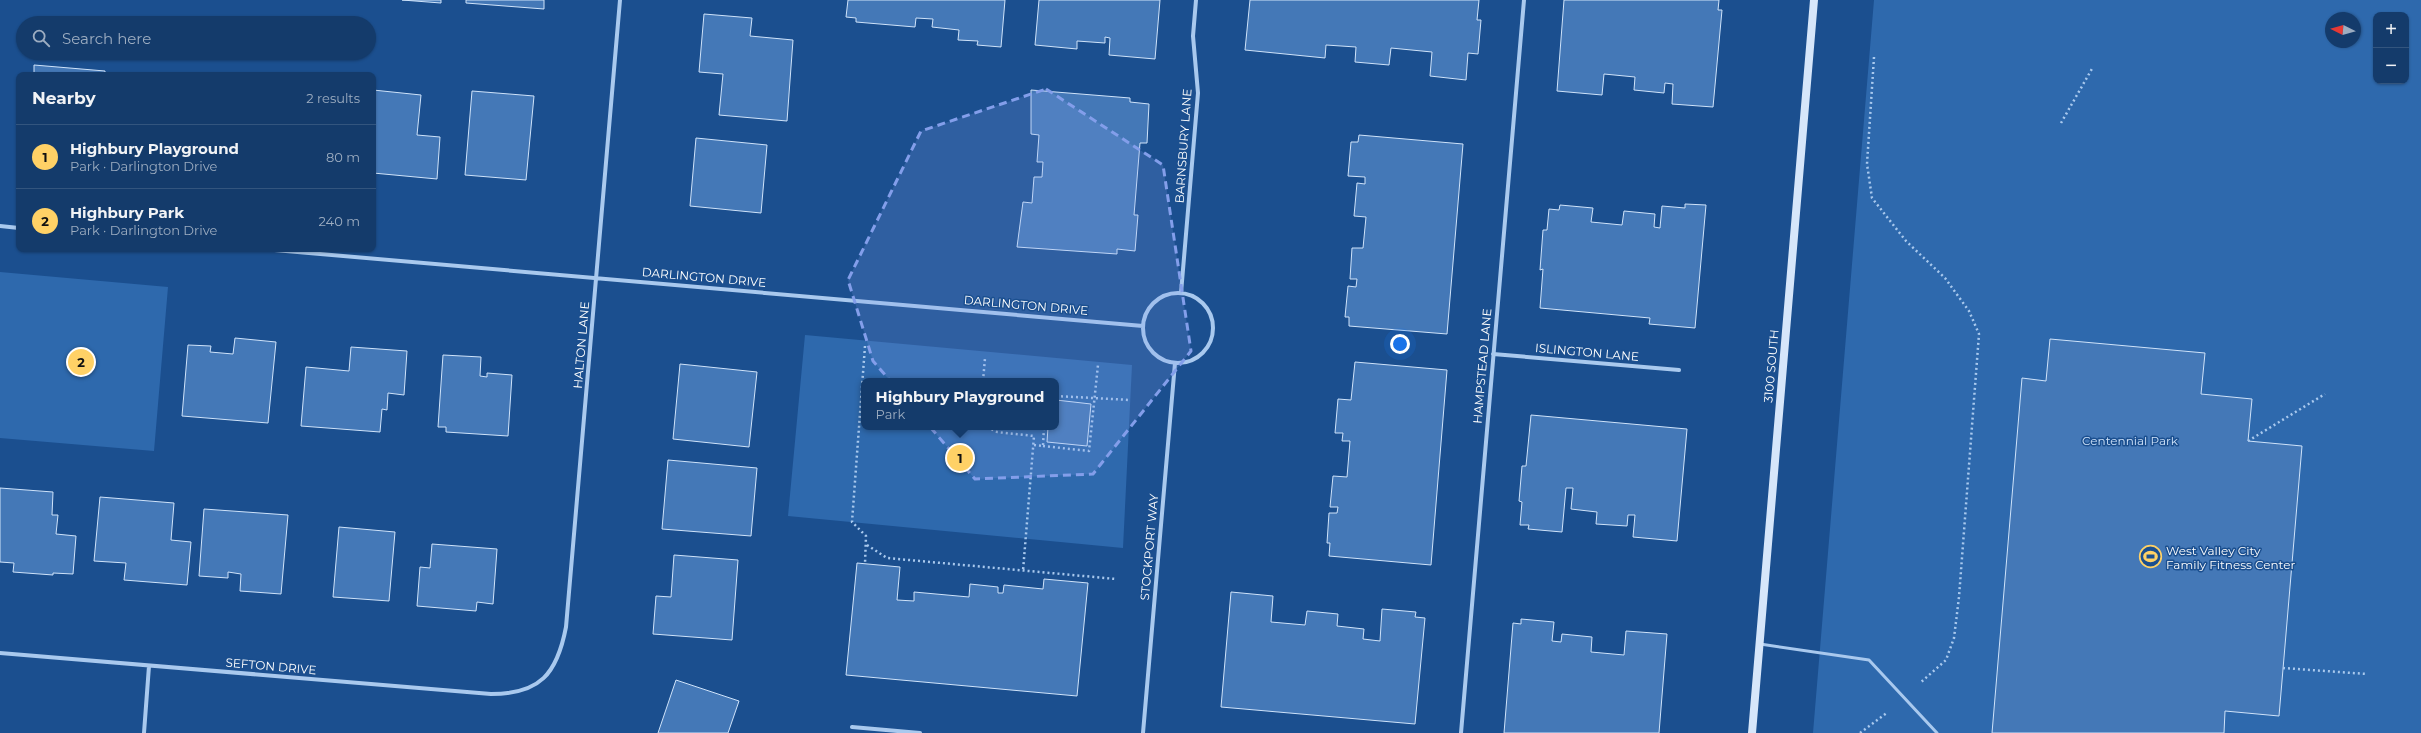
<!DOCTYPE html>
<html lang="en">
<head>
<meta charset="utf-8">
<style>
	body { margin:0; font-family:Montserrat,sans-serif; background:#1d4271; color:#f1f3f6 }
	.controls { position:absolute; right:12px; top:12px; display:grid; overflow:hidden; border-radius:8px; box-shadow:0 1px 3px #0004 }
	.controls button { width:36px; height:36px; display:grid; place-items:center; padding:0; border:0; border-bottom:1px solid #33557e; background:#143b6b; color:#f1f3f6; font:20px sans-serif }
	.compass { position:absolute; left:2325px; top:12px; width:36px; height:36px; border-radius:50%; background:#143b6b; box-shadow:0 1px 3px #0004; rotate:275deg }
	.you { position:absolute; left:1400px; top:344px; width:14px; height:14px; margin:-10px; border:3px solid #fff; border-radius:50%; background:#1a73e8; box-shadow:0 0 0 6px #1a73e833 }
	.badge { display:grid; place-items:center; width:26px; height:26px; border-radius:50%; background:#ffd166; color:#111; font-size:13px; font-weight:700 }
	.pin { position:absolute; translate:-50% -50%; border:2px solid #fff; box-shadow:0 1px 4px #0006 }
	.popup { position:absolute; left:861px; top:378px; width:198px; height:52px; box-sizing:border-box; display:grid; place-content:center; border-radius:8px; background:#143b6b; filter:drop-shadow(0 1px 3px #0005); font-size:13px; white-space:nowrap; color:#9dadc1 }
	.popup b { font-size:15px; color:#f1f3f6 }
	.popup::after { content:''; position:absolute; left:50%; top:100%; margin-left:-8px; border:8px solid transparent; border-top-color:#143b6b }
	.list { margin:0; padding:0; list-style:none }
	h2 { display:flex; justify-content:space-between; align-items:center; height:52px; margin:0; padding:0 16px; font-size:17px }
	h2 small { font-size:13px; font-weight:400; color:#9dadc1 }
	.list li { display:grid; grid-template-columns:26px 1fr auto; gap:12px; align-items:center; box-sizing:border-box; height:64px; padding:0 16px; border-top:1px solid #33557e }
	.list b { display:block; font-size:15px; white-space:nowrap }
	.list p { margin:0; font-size:13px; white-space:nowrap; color:#9dadc1 }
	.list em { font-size:13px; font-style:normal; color:#9dadc1 }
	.icon { flex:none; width:22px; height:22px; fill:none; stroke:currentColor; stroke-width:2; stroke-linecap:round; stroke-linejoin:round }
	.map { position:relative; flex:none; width:2421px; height:733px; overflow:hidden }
	.search { position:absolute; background:#143b6b; box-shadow:0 1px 3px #0004; left:16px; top:16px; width:360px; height:44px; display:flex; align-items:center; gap:10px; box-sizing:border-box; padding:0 14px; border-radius:22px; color:#9dadc1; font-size:15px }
	.panel { position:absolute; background:#143b6b; box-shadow:0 1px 3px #0004; left:16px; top:72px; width:360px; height:180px; border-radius:8px }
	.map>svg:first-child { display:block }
	.green { fill:#2e69ad; fill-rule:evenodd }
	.building { fill:#4478b7; stroke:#cfe3fa }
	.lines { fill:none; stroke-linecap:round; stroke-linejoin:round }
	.path { stroke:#a9c9ee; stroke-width:2.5; stroke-dasharray:2 3; stroke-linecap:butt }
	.service { stroke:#a9c9ee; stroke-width:3 }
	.minor { stroke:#a9c9ee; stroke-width:4 }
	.secondary { stroke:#d6e6fa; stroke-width:8 }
	.marked { fill:#839eea; fill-opacity:0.2; stroke:#839eea; stroke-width:3; stroke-dasharray:8 5; stroke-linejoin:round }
	.labels { text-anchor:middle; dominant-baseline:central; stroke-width:3; stroke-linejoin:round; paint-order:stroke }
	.street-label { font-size:12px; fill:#fff; stroke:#1b4f8f }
	.park-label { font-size:12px; fill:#cfe3fa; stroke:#1b4f8f }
	.poi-label { font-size:12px; fill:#fff; stroke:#1b4f8f; text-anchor:start }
</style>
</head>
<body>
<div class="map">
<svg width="2421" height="733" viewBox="0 0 2421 733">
	<rect width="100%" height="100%" fill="#1b4f8f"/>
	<!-- green -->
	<path class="green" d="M1874,0H2421V733H1813ZM2376,15H2406V81H2376ZM2331,18H2355V42H2331Z
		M0,272L168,287L154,451L0,438Z
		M805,335L1132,365L1123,548L788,516ZM864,381H1056V427H864Z"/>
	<!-- building -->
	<path class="building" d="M402,0H441V3Z
		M466,0H544V9L466,3Z
		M848,0H1005L1001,47L977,45L978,41L958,40L959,30L932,27L933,19L916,18L915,27L856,22V18L846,17Z
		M1039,0H1160L1155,59L1109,55L1110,38L1105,37V43L1077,41V49L1035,45Z
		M1250,0H1479L1477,20H1481L1478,54L1468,53L1466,80L1430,76L1432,52L1391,48L1389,65L1355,62L1356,47L1326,45L1325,58L1245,50Z
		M1564,0H1719L1718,10H1722L1713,107L1672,104L1673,84L1665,83L1664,93L1634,90L1635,77L1604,74L1602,95L1557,91Z
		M704,14L752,18L750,36L793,40L787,121L719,115L723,74L699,72Z
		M34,65L105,71V75H34Z
		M373,90L421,95L417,135L440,137L437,179L373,173Z
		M1031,90L1130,98V102L1149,104L1147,143H1140L1134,215H1138L1135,251L1117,249V254L1017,247L1023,202L1032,203L1034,177H1042L1043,162H1037L1039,135L1031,134Z
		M472,91L534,96L526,180L465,175Z
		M1359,135L1463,144L1447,334L1349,326V317H1345L1348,286L1356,287L1357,279H1350L1352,248H1363L1366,217L1354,216L1357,183L1365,184V177L1348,176L1351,142H1358Z
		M696,138L767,145L761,213L690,206Z
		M1685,204L1706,205L1695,328L1649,324L1650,318L1540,308L1543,269L1540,270L1543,230H1547L1549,209L1559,210L1560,205L1593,208L1591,222L1622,225L1624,211L1655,214L1654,227L1660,228L1662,206L1685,208Z
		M235,338L276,342L268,423L182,416L188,345L211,346L210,352L233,354Z
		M2050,339L2205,353L2201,394L2252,399L2248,441L2302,446L2279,716L2225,711L2224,733H1992L2022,378L2046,381Z
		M351,347L407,351L404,395L388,393L387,410L382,409L380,432L301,426L306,367L349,371Z
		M443,355L481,357L480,376L487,377V373L512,375L508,436L446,432V427H438Z
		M1355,362L1447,370L1431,565L1329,556L1330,543H1327L1329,513H1337L1338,507H1330L1333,476L1347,477L1350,441H1342L1343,433H1335L1338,399L1351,400Z
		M680,364L757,372L749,447L673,439Z
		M1056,400L1091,404L1087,446L1047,442L1048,427H1056Z
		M1531,415L1687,429L1677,541L1633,537L1635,515H1628L1627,526L1596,524L1597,512L1571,509L1573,488H1566L1562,532L1528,529L1529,525H1520L1522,502L1519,501L1522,466H1526Z
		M668,460L757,468L751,536L662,529Z
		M0,488L53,492L52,515H58L56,534L76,536L73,574L53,573V575L13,572L14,563L0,562Z
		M100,497L174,503L171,540L191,542L187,585L124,580L126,563L94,561Z
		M204,509L288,515L281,594L240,591L241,574L228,572V578L199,576Z
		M339,527L395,532L389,601L333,597Z
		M432,544L497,549L493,604L477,602L476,611L417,606L420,567L430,568Z
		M674,555L738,560L732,640L653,634L656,596L671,597Z
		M857,563L900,567L897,600L914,601V592L969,597L970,584L998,587V593H1003L1004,585L1043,589L1044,579L1088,583L1077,696L846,675Z
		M1231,592L1273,596L1271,622L1305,625L1307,611L1338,614L1337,626L1364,629L1363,639L1380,641L1382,609L1416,612L1415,617L1425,618L1415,724L1221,707Z
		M1521,619L1554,622L1552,641L1561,642L1562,634L1592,637L1591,652L1624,655L1626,631L1667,634L1659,733H1504L1513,623L1521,624Z
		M676,680L739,701L728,733H658Z"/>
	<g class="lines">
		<!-- path -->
		<path class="path" d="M1874,57L1867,164L1872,198L1906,241L1945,278L1969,311L1979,334L1959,597L1954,638L1946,660L1920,683
			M2061,123L2093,67
			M865,346L852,522L866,536L865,564
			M983,381L985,358
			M1056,396L1130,400
			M987,427L997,432L1034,436L1023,571
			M2248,441L2325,394
			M1034,445L1043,446L1044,427
			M1043,446L1089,451L1098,365
			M867,545L887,558L1116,579
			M2283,668L2367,674
			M1860,733L1888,712"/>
		<!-- service -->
		<path class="service" d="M1760,644L1869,660L1937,733"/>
		<!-- minor -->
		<path class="minor" d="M0,226L19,228
			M263,249L1143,326
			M1181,293L1198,93L1193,36L1196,0
			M1143 328a35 35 0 1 1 70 0a35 35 0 1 1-70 0Z
			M1493,354L1679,370
			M0,653L491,694C540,694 557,674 566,627L620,0
			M852,727L920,733
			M144,733L149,666
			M1143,733L1175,363
			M1461,733L1524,0"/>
		<!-- secondary -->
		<path class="secondary" d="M1752,733L1814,0"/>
	</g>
	<!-- marked area -->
	<path class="marked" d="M1046,89L1163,165L1191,351L1093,474L975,479L873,361L848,280L921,131Z"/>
	<!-- icons -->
	<defs>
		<symbol id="stadium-ring" viewBox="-11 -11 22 22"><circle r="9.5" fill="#1b4f8f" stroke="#ffd166" stroke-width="1.5"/><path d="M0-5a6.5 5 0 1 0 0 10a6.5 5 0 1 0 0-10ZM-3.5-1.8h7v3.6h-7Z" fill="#ffd166"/></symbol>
	</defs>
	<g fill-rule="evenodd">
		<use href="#stadium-ring" x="2138" y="544" width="25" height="25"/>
	</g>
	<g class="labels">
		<!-- street labels -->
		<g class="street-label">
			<text transform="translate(1183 146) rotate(-86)">BARNSBURY LANE</text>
			<text transform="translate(704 277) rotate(5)">DARLINGTON DRIVE</text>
			<text transform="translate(1026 305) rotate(5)">DARLINGTON DRIVE</text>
			<text transform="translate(581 345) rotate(-85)">HALTON LANE</text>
			<text transform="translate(1587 352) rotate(5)">ISLINGTON LANE</text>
			<text transform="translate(1482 366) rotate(-85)">HAMPSTEAD LANE</text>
			<text transform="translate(1771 366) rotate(-85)">3100 SOUTH</text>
			<text transform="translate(1149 547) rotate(-85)">STOCKPORT WAY</text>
			<text transform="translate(271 666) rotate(5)">SEFTON DRIVE</text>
		</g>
		<!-- park labels -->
		<g class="park-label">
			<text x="2130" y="440">Centennial Park</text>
		</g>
		<!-- poi labels -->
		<g class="poi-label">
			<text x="2166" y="550">West Valley City<tspan x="2166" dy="14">Family Fitness Center</tspan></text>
		</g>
	</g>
</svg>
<div class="controls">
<button>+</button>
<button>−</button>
</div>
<svg class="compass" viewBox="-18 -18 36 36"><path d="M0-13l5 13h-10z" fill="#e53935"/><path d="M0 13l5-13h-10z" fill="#9dadc1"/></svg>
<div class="you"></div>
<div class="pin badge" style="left:960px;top:458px">1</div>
<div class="popup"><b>Highbury Playground</b>Park</div>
<div class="pin badge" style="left:81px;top:362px">2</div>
<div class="search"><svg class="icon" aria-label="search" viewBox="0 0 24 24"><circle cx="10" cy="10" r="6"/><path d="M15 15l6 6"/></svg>Search here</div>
<section class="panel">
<h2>Nearby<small>2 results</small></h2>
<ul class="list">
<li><span class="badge">1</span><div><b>Highbury Playground</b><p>Park · Darlington Drive</p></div><em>80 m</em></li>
<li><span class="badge">2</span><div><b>Highbury Park</b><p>Park · Darlington Drive</p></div><em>240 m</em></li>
</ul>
</section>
</div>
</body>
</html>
